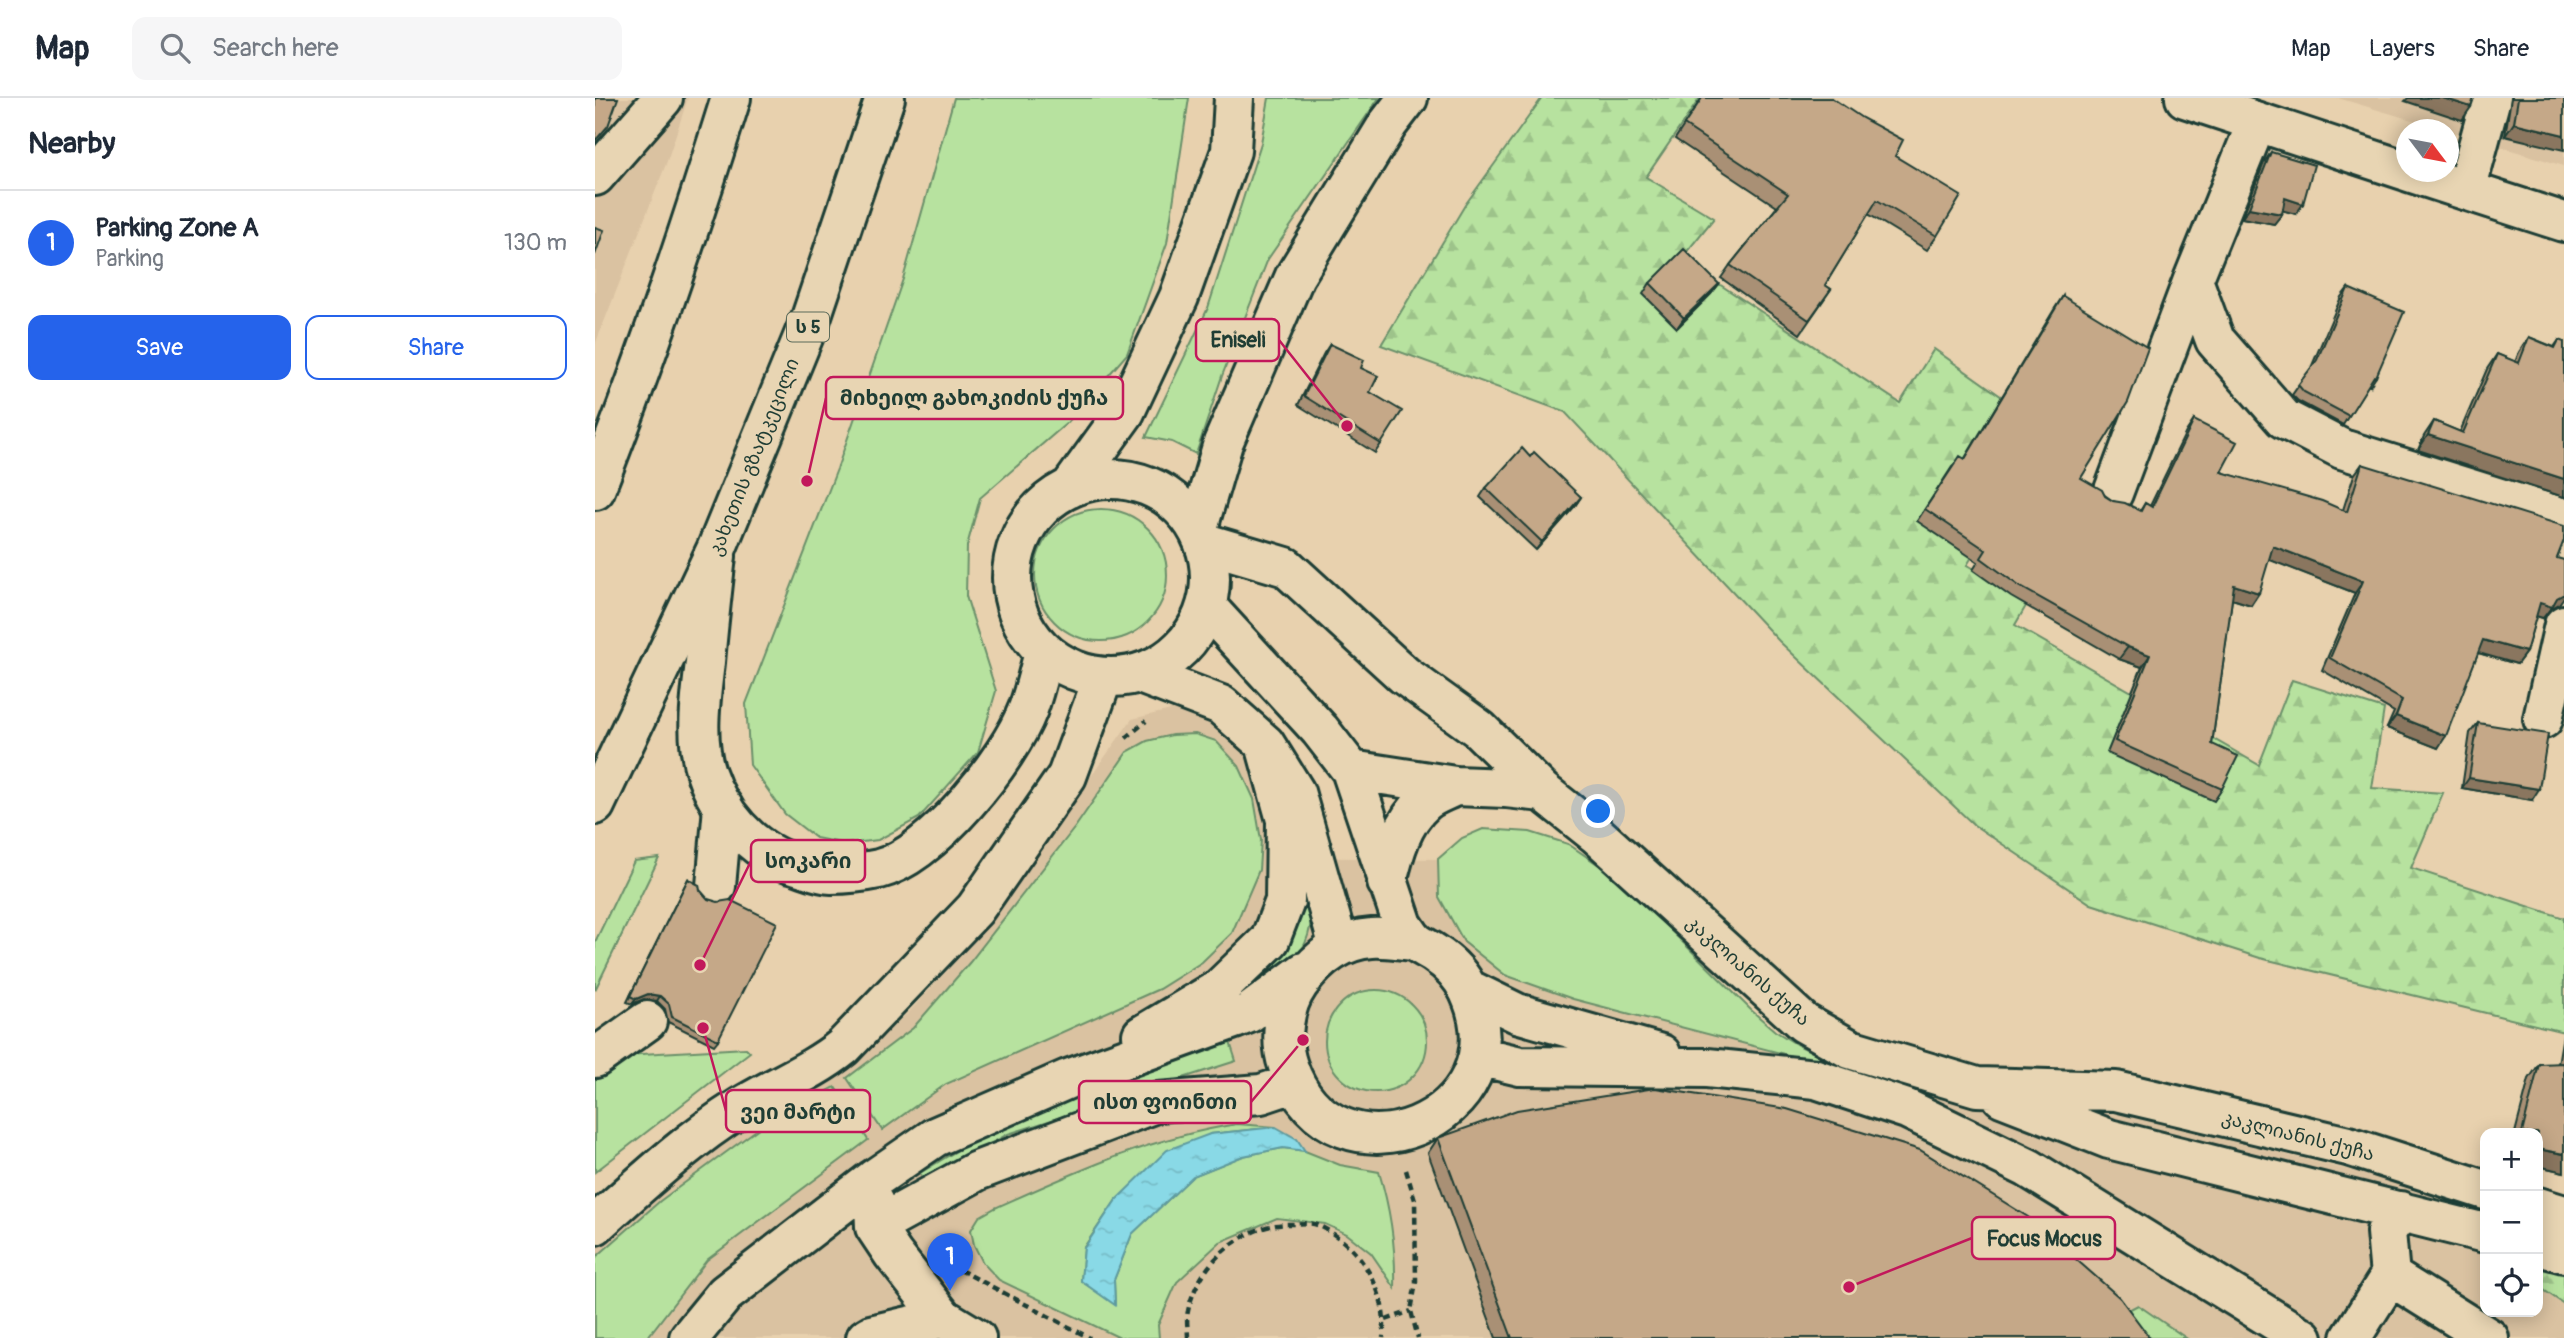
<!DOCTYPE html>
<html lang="en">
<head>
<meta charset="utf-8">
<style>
	body { margin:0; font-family:Pangolin,"Noto Sans Georgian",sans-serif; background:#f6f6f7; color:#1f2937 }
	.controls { position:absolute; right:21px; bottom:21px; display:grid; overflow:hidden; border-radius:14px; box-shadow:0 4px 18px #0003 }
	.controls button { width:63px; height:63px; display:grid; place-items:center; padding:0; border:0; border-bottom:2px solid #e0e1e3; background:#fff; color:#1f2937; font:35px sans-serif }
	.compass { position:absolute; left:1801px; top:21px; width:63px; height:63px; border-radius:50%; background:#fff; box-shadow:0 4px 18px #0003; rotate:122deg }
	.you { position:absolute; left:1004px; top:714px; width:24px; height:24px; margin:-18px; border:5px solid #fff; border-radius:50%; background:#1a73e8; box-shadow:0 0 0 10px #1a73e833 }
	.badge { display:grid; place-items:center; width:46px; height:46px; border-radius:50%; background:#2563eb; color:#fff; font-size:23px; font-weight:700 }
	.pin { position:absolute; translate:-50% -58px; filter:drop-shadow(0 2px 4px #0008) }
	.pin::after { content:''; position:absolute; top:37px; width:24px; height:21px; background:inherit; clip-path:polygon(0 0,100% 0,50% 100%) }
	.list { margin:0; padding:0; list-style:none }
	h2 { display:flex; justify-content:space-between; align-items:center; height:91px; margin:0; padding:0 28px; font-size:30px }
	h2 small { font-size:23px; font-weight:400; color:#747a83 }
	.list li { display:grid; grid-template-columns:46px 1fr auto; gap:21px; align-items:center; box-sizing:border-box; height:105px; padding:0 28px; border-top:2px solid #e0e1e3 }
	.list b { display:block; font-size:26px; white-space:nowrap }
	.list p { margin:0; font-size:23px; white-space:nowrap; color:#747a83 }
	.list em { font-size:23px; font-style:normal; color:#747a83 }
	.actions { display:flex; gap:14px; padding:21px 28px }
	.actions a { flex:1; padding:16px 0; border:2px solid #2563eb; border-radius:14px; text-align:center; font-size:24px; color:#2563eb }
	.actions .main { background:#2563eb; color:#fff }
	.icon { flex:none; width:38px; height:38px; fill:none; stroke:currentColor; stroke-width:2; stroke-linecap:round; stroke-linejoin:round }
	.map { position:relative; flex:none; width:1969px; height:1240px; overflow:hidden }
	header { display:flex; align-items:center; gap:42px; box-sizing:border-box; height:98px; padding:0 35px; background:#fff; border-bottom:2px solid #e0e1e3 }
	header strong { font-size:33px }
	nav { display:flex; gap:38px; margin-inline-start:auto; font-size:24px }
	.search { width:490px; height:63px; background:#f6f6f7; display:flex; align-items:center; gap:18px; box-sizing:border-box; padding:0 24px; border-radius:14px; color:#747a83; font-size:26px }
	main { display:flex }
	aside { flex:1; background:#fff }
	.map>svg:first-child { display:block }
	.built { fill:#dac2a1 }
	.green { fill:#b7e29f; stroke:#6b906a; stroke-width:2 }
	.forest { fill:url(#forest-firs); stroke:#6b906a; stroke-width:2 }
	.water { fill:url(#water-ripples); stroke:#5f9b9f; stroke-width:2 }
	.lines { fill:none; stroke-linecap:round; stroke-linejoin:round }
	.minor-casing { stroke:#1f3d34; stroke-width:44 }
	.major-casing { stroke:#1f3d34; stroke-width:44 }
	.highway-casing { stroke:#1f3d34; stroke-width:44 }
	.path { stroke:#1f3d34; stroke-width:4.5; stroke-dasharray:7 5; stroke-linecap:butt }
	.minor { stroke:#e8d5b3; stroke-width:38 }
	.major { stroke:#e8d5b3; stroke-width:38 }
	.highway { stroke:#e8d5b3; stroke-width:38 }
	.wall { fill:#a99075; stroke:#1f3d34; stroke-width:2 }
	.shaded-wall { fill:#8a765f; stroke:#1f3d34; stroke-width:2 }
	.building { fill:#c5a888; stroke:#1f3d34; stroke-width:2 }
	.labels { text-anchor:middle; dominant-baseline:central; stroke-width:7; stroke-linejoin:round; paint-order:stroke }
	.shield { fill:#e8d5b3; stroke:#5b6b5a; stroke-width:2 }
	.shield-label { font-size:18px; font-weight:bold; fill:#1f3d34 }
	.street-label { font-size:19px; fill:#1f3d34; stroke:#e8d5b3 }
	.leader { fill:none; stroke:#c2185b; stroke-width:2.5 }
	.callout-dot { fill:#c2185b; stroke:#e8d5b3; stroke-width:2.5 }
	.callout { fill:#e8d5b3; stroke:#c2185b; stroke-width:2.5 }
	.callout-label { font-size:21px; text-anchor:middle; font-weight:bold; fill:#1f3d34 }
</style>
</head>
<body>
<header>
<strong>Map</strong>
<div class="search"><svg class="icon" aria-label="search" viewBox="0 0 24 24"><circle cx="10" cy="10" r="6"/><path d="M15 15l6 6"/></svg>Search here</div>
<nav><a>Map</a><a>Layers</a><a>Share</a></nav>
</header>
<main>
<aside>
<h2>Nearby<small></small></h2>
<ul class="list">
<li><span class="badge">1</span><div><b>Parking Zone A</b><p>Parking</p></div><em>130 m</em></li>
</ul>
<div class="actions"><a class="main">Save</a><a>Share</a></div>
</aside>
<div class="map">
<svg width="1969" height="1240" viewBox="0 0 1969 1240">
	<defs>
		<pattern id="forest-firs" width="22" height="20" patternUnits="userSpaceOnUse" patternTransform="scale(1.75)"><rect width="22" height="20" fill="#b7e29f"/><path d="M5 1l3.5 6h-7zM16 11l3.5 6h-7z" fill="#9dc38a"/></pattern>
		<pattern id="water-ripples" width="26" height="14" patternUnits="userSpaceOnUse" patternTransform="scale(1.75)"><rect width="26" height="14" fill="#89d9e6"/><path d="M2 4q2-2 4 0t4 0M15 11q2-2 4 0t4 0" fill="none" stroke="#76bbc6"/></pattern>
	</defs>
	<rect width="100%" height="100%" fill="#e8d1ae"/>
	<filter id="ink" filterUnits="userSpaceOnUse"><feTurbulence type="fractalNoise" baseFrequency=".0143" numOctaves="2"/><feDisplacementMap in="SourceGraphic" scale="14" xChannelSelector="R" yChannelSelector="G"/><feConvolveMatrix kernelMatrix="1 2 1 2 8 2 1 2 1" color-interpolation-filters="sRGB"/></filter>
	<g filter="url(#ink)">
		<!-- built -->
		<path class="built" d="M0,0H93L71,66L0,247Z
			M1743,0H1969V68L1854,33V32L1847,31Z
			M589,609L639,635L673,696L683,759L843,761L844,799L869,843L911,878L978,901L1288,983L1538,1019L1778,1078L1890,1111V1214H1943V1126L1969,1134V1240H0V1142L165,1012L251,968L313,915L375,848L537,621Z"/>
		<!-- green -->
		<path class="green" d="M359,0H594L572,145L532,256L473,324L385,400L372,448L371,498L401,593L383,654L324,720L283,742L251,746L221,740L190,716L155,667L151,606L242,371L308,181Z
			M674,0H784L673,161L627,278L601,356L577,344L551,339L613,210L666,45Z
			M440 477a66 66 0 1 1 132 0a66 66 0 1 1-132 0Z
			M600,636L621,643L644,668L659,701L666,742L664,772L637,835L607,864L564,891L351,986L287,1032L252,980L318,930L375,864L481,728L532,654L552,643L577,637Z
			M888,731L935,734L973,746L1023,780L1156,912L1180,933L1203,947L1258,974L978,901L910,877L869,844L844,799L843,761L867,740Z
			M64,760L0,892V844L39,763Z
			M713,786C732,866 671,890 610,917C647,895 681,874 700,833C706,819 708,801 713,786Z
			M730 943a51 51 0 1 1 102 0a51 51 0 1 1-102 0Z
			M634,941L641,963L413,1036L330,1083L325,1075L406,1026Z
			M151,950L155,954L0,1074V980L29,957Z
			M240,989L273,1042L112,1162L52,1240H0V1160L65,1103L168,1027Z
			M642,1026L681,1029L615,1036L521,1102L489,1149L486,1183L520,1206L519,1182L537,1136L598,1078L648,1058L688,1050L710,1053L745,1067L784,1074C796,1113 801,1150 800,1190L776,1155L752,1136L730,1126L682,1120L625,1144L582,1184L563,1227L564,1240H525L404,1182L388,1165L379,1147L376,1132L384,1119L400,1110C481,1074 553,1040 642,1026Z
			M1543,1207L1591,1240H1535L1520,1219Z"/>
		<!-- forest -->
		<path class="forest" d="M947,0H1105L1051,79L1119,120L1086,161L1305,305L1339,251L1455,333L1372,467L1435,501L1420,527L1664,667L1697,582L1789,611L1777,690L1848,695L1816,770L1969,820V934L1665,860L1496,806L1379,727L1184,543L970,314L786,247L870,107Z
			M1943,1161L1969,1168V1206L1943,1188Z"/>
		<!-- water -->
		<path class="water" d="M681,1029L702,1041L710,1053L688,1050L648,1058L598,1078L537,1136L519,1182L520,1207L486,1183L489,1150L521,1102L572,1052L615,1036Z"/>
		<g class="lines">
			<defs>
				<path id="minor" d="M1662,24L1598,182L1620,242L1689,321L1747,351L1969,420
					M0,78L68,0
					M1871,92L1896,0
					M1518,395L1598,182
					M610,445L691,469L809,577L884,631L948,694L1001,736L1209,925L1255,951L1382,989L1521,993L1753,1048L1890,1092
					M612,509L725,632L756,672L808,827C812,832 816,840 821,844C826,848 833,851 839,855C853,864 867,878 874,894C932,1020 738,1100 693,968C684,942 688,909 704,886C722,861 745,842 777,840C791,839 806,842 820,843
					M545,576L626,607L670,646L700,694L744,849
					M1948,621L1969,527
					M756,672L860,688L911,690L948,694
					M792,784C799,755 807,724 830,704C838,697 851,693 860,688
					M121,788L128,709
					M873,891L922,915L1066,956
					M547,937L624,891L675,842L690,803L691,722L670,646
					M883,958L925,968L1112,970L1221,981L1312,1011L1433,1070L1708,1240
					M0,960L52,923
					M1407,999L1514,1041L1890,1135
					M279,1105L280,1129L298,1156L348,1220L381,1240
					M1943,1109L1969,1117
					M280,1129L382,1073L563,1004L666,996L699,985
					M1943,1148L1969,1155
					M1795,1178L1894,1240
					M94,1240L130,1196L279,1081L340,1039L473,981L639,921L654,915L709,874
					M271,1240L276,1237L348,1220
					M1756,1240L1795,1178L1791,1134L1806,1113"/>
				<path id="major" d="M1590,0L1812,73
					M1814,74L1969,124
					M417 480a99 99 0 1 1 198 0a99 99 0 1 1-198 0Z
					M475,390L530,314L584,199L636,53L639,0
					M603,430L628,345L700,178L793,26L813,0
					M121,458C117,493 113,529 110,564C106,600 99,639 111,675C124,714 156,752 196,765C208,768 224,776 236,776C251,776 270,774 284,771C338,757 414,661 433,611C440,592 444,573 449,554
					M0,1127C47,1085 93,1042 146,1009C180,988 217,974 248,949L380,811L472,678L508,580"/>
				<path id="highway" d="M0,392C51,263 95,132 136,0
					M0,707L121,452L216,220L290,0"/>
			</defs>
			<!-- minor casing -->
			<use href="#minor" class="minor-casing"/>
			<!-- major casing -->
			<use href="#major" class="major-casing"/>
			<!-- highway casing -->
			<use href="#highway" class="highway-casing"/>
			<!-- path -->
			<path class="path" d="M531,640L551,623
				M251,995L277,1035
				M811,1072L820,1102L821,1184L816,1213L823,1240
				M365,1172L495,1240
				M791,1222L816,1213
				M593,1240C593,1232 591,1221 593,1213C603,1166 647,1126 695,1126C703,1126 715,1124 722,1127C764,1145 795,1195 788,1240"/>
			<!-- minor -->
			<use href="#minor" class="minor"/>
			<!-- major -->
			<use href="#major" class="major"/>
			<!-- highway -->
			<use href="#highway" class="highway"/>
		</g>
		<!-- wall -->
		<path class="wall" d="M1107,0L1300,58L1342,138L1332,152L1273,116L1230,187L1236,191L1205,236L1126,180L1135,167L1182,109L1080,41Z
			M1916,0H1969L1910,38Z
			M1676,54L1701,116L1687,112V116L1679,126L1647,120L1669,65Z
			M1055,185L1124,186L1116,196L1082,230L1048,196Z
			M1753,190L1775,288L1773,287L1748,327L1703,303L1697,297L1716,270L1746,199Z
			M1468,198L1486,380L1518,403L1545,413L1550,405L1555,408L1591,334L1599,322L1626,374L1748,412L1759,377L1767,366L1962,460L1964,506L1955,511L1948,520L1941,518L1931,554L1922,566L1883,555L1843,650L1792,630L1799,614L1727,572L1760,495L1674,461L1656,507L1637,501L1617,646L1627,691L1619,703L1512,655L1547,569L1524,561L1416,499L1378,472L1383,464L1322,423L1357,369L1370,360L1460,210Z
			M1934,239L1959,249L1964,242L1969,244V399L1823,352L1829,338L1839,323L1865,334L1892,271L1902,256L1920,264L1924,254Z
			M735,246L766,270L775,294L786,346L780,355L703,307L729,255Z
			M935,359L986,399L980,408L941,452L885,399L891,390Z
			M1883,625L1937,702L1867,690L1875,635Z
			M93,781L123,942L119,947L73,924L70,911L62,903L49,901L37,906L32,904L90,787Z
			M1969,935V1074L1943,1068V1035H1920L1934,981L1944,966H1963L1968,937Z
			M843,1040L1555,1240H901L833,1055Z"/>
		<!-- shaded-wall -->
		<path class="shaded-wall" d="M1813,0H1848L1876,9L1867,22L1810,3Z
			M1919,25L1969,37V52L1910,38Z
			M1690,100L1708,106L1701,116L1682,111Z
			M1654,110L1687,116L1679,126L1647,120Z
			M1124,186L1116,196L1082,230L1089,220Z
			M1779,278L1781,279L1775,288L1772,287Z
			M1833,337L1969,381V399L1823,352Z
			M986,399L980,408L941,452L947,444Z
			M1678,448L1768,483L1760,495L1670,460Z
			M1639,487L1664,495L1656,507L1631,499Z
			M1969,496V499L1964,506L1955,511L1948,520L1937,517L1945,505Z
			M1888,542L1931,554L1922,566L1880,554Z
			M1533,549L1555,557L1547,569L1524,561Z
			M1801,618L1851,638L1843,650L1792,630Z
			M1874,680L1944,691L1937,702L1867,690Z
			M53,896L65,898L62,903L49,901L37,906L41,901Z
			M1943,1051L1969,1056V1074L1943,1068Z"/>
		<!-- building -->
		<path class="building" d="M0,0H23L13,28L0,43Z
			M1107,0H1237L1267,20L1308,42L1300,58L1366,98L1342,138L1282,102L1230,187L1236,191L1214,222L1135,167L1193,96L1089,27Z
			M1848,0H1879L1876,9Z
			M1923,0H1969V37L1919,25Z
			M1676,54L1719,67L1708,106L1690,100L1687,116L1654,110Z
			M0,129L9,132L0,157Z
			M1089,151L1124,186L1089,220L1055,185Z
			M1753,190L1809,214L1781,279L1779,278L1754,318L1709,294L1703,287L1722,262Z
			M1468,198L1553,250L1533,304L1486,380L1507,392L1510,398L1518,403L1530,405L1546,413L1550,405L1557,409L1599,322L1642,344L1626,374L1727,403L1752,414L1767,366L1969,428V442L1962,460L1969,462V496L1962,500L1957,509L1945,505L1931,554L1888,542L1851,638L1801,618L1807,602L1735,560L1768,483L1678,448L1664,495L1639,487L1617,646L1643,658L1627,691L1520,643L1555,557L1533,549L1424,488L1386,460L1391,452L1330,411L1365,358L1370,361Z
			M1934,239L1960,250L1964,242L1969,244V381L1833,337L1839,323L1868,335L1902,256L1924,265Z
			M735,246L769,262L766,270L783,278L775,294L807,313L786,346L709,298Z
			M927,350L935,359L939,354L986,399L947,444L891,390Z
			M1883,625L1953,636L1944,691L1874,680Z
			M93,781L104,787L105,792L113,801L123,804L135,802L182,825L123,942L77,919L74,906L65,898L53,896L41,901L35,898Z
			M1969,965V1056L1943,1051V1035H1927L1944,966Z
			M1060,990L1192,1011L1325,1052L1433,1119L1525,1200L1555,1240H917L843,1040L922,1012Z"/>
	</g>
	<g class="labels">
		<!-- shield labels -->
		<rect class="shield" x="192" y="214.5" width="42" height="29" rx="5"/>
		<g class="shield-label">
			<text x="213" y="229">ს 5</text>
		</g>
		<!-- street labels -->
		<g class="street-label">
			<text transform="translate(159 359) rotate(-68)">კახეთის გზატკეცილი</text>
			<text transform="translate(1153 873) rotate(41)">კაკლიანის ქუჩა</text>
			<text transform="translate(1703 1038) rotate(14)">კაკლიანის ქუჩა</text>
		</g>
	</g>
	<!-- callouts -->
	<path class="leader" d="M752 328L684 242M212 383L231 300M105 867L156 763M708 942L656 1004M108 930L131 1013M1254 1189L1377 1140"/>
	<g class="callout-dot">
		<circle cx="752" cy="328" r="7"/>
		<circle cx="212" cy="383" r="7"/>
		<circle cx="105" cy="867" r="7"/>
		<circle cx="708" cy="942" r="7"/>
		<circle cx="108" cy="930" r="7"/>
		<circle cx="1254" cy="1189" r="7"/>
	</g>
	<g class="callout">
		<rect x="601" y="221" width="83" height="42" rx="7"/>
		<rect x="231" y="279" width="297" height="42" rx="7"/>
		<rect x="156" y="742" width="114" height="42" rx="7"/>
		<rect x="484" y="983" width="172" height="42" rx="7"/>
		<rect x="131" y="992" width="144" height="42" rx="7"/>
		<rect x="1377" y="1119" width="143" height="42" rx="7"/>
	</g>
	<g class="callout-label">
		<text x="643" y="249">Eniseli</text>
		<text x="379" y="307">მიხეილ გახოკიძის ქუჩა</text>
		<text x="213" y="770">სოკარი</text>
		<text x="570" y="1011">ისთ ფოინთი</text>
		<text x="203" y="1021">ვეი მარტი</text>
		<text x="1449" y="1148">Focus Mocus</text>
	</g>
</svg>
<div class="controls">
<button>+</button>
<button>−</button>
<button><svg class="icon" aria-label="locate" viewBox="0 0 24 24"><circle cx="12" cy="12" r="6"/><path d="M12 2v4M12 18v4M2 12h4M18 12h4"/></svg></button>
</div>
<svg class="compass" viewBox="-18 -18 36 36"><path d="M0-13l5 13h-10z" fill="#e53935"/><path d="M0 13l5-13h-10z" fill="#747a83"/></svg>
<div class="you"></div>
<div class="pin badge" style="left:355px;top:1193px">1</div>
</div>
</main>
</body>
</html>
